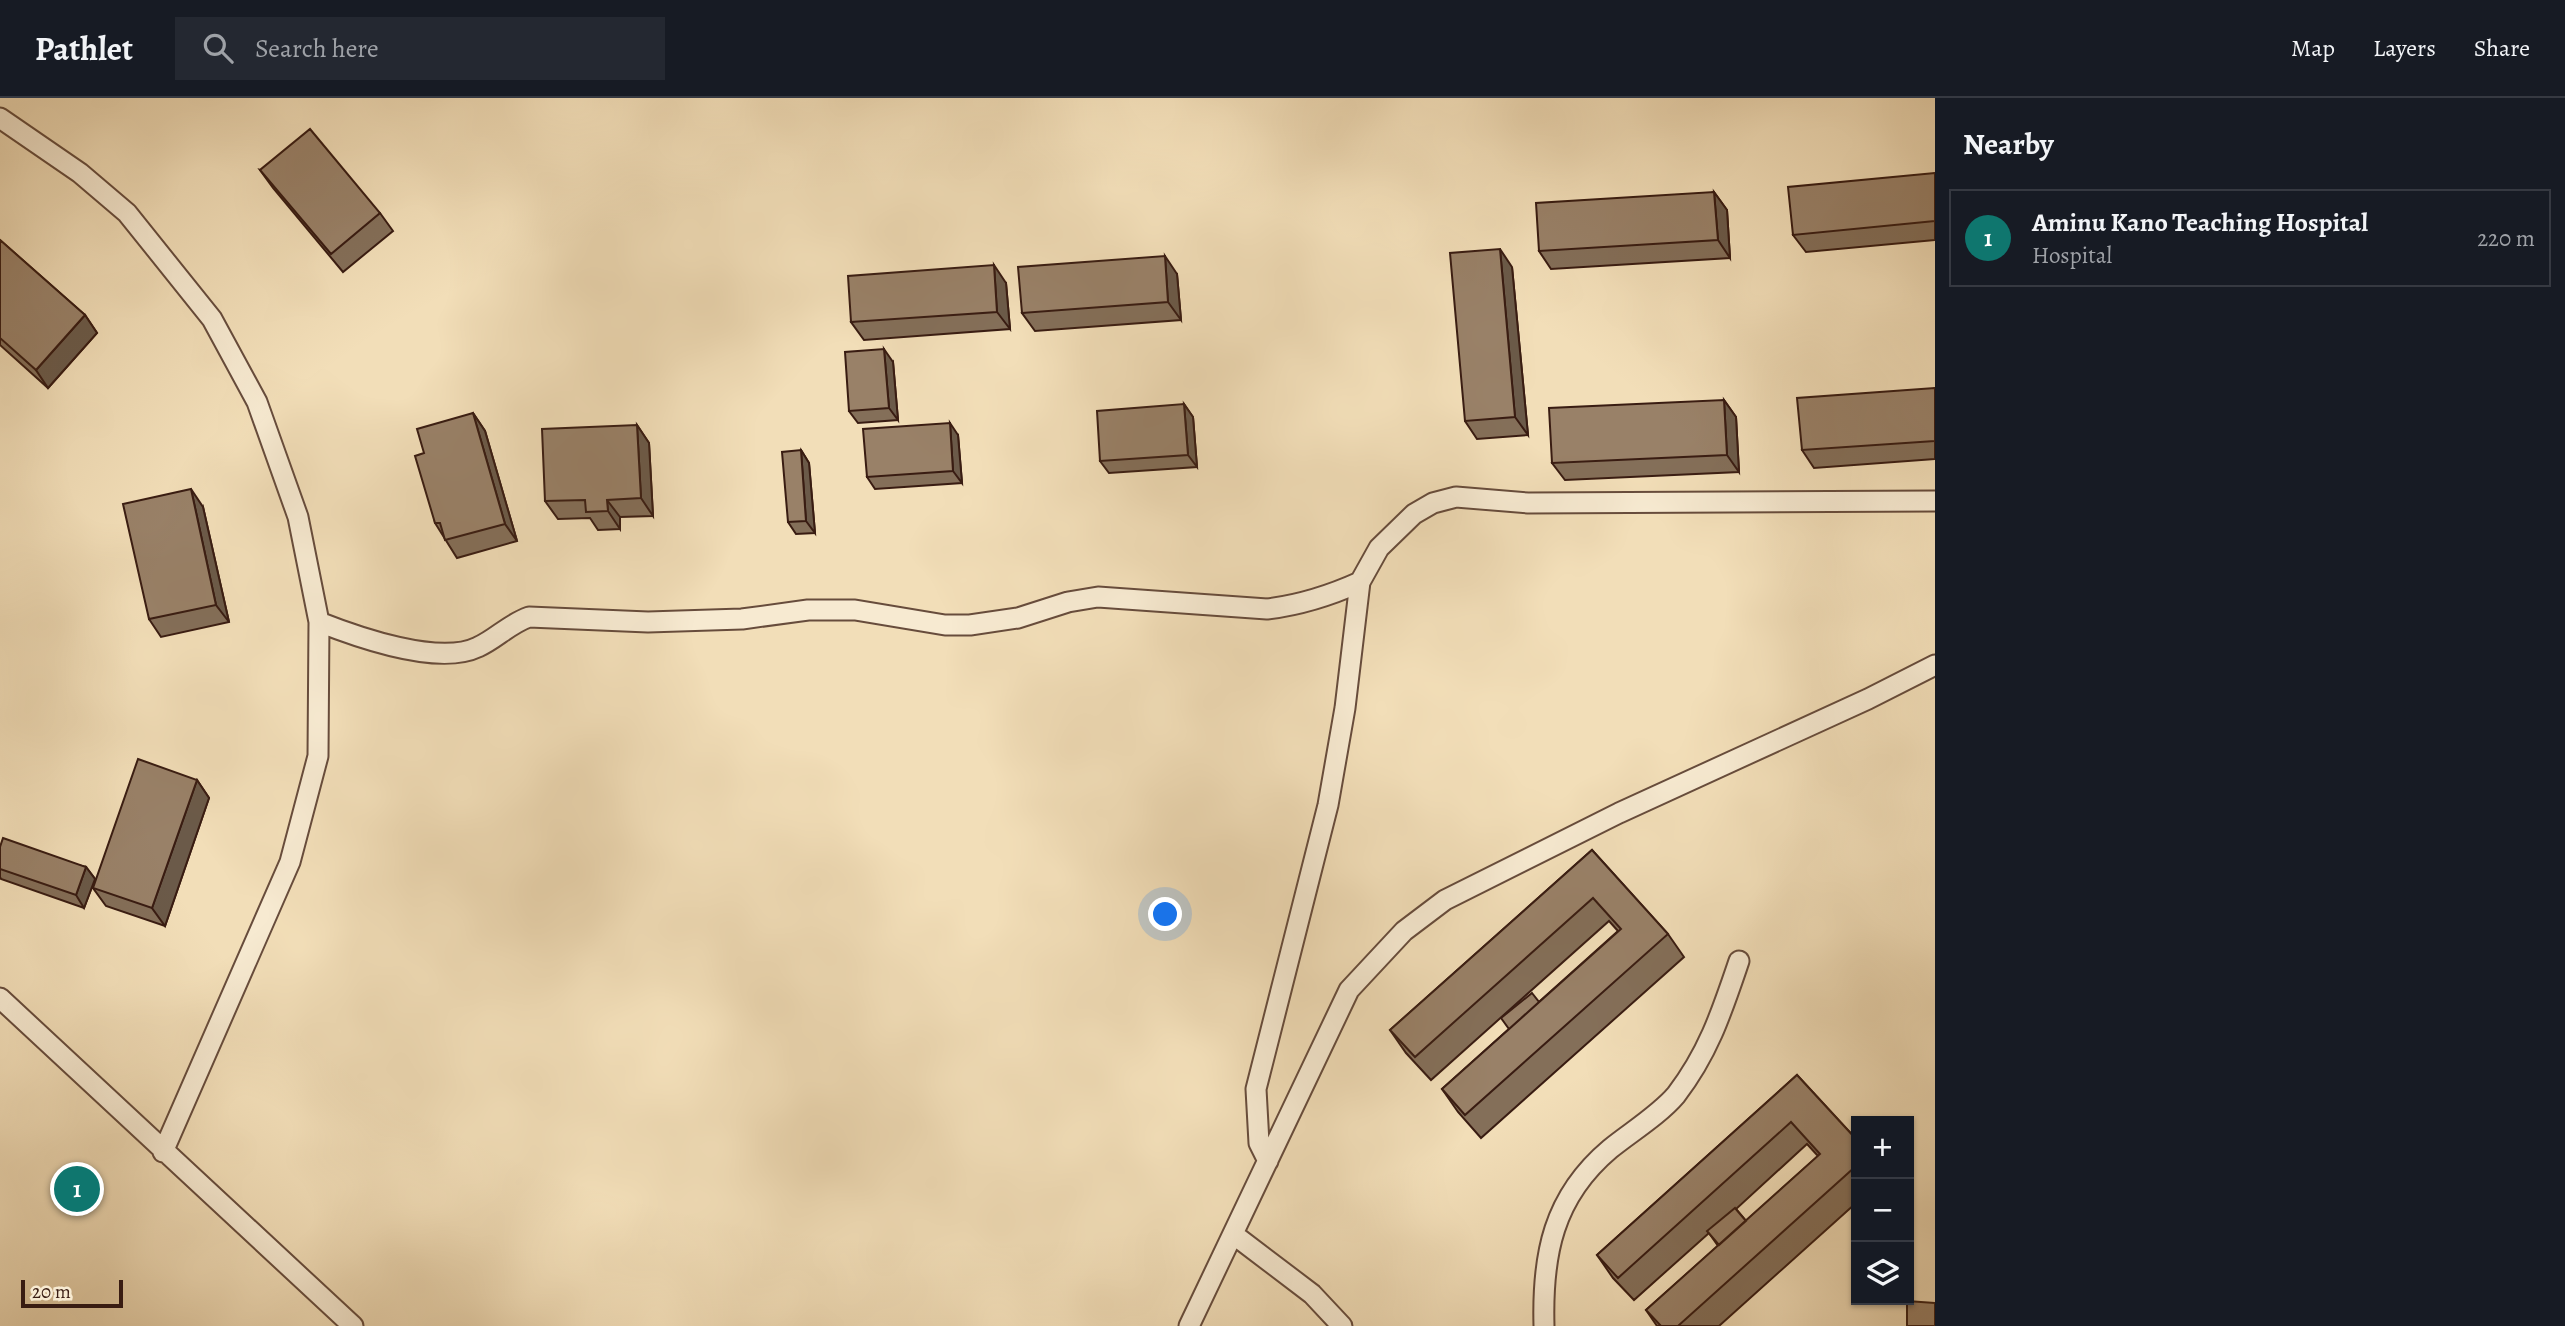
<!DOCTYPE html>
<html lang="en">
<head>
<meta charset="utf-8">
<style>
	body { margin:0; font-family:Alegreya,serif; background:#242831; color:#f1f3f6 }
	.controls { position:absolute; right:21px; bottom:21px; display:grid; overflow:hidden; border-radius:0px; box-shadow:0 2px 5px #0004 }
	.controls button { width:63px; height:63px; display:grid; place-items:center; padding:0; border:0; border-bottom:2px solid #363941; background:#171b24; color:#f1f3f6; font:35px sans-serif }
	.scale { position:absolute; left:21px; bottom:18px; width:102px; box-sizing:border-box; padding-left:7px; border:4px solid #391c12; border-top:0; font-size:19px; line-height:24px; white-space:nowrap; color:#391c12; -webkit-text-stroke:5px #f7ead1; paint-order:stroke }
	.you { position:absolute; left:1166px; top:817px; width:24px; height:24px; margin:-18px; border:5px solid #fff; border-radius:50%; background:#1a73e8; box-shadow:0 0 0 10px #1a73e833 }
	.badge { display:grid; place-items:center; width:46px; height:46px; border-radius:50%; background:#0f766e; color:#fff; font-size:23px; font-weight:700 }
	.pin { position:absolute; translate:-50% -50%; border:4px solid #fff; box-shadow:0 2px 7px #0006 }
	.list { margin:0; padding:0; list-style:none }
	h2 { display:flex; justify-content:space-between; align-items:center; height:91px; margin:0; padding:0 28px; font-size:30px }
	h2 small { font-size:23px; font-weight:400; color:#9ea1a6 }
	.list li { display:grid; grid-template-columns:46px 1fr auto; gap:21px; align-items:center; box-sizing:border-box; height:98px; margin:0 14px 14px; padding:0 14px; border:2px solid #363941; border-radius:0px }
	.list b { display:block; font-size:26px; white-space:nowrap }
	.list p { margin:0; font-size:23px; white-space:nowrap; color:#9ea1a6 }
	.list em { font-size:23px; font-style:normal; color:#9ea1a6 }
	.icon { flex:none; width:38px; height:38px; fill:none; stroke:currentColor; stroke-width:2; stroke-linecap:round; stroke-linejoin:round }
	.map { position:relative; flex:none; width:1935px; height:1228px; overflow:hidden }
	header { display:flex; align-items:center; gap:42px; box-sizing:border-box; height:98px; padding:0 35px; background:#171b24; border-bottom:2px solid #363941 }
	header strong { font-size:33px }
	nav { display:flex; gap:38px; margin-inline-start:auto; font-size:24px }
	.search { width:490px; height:63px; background:#242831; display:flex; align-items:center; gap:18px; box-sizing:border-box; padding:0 24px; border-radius:0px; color:#9ea1a6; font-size:26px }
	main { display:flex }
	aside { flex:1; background:#171b24 }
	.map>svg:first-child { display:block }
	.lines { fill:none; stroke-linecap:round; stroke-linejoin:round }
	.service-casing { stroke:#674c3c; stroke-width:23 }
	.service { stroke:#f7ead1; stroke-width:19 }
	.wall { fill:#846f59; stroke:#391c12; stroke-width:2; fill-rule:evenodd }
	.shaded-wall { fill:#6b5a49; stroke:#391c12; stroke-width:2 }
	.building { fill:#998168; stroke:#391c12; stroke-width:2 }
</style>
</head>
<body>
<header>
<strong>Pathlet</strong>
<div class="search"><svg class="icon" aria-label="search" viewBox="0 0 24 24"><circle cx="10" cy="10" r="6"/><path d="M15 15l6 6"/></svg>Search here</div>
<nav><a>Map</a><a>Layers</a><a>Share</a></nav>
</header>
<main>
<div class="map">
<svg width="1935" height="1228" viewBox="0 0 1935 1228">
	<rect width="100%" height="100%" fill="#f2deb8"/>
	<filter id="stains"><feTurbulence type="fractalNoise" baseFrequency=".00286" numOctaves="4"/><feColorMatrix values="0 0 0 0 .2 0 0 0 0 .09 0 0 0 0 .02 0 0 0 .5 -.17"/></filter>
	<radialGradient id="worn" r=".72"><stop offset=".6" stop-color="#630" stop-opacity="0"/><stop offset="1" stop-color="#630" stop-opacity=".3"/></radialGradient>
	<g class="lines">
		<defs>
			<path id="service" d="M0,20L80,75L127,115L212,221L257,304L298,419L319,524L318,658L290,764L163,1054
				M319,524C357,539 439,568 478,549C496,541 509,526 529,519L648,524L742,521L808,512H855L945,527H970L1018,520L1068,504L1098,499L1267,511C1301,507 1329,498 1360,484
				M0,900L353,1228
				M1268,1063L1259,1045L1256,991L1328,707L1345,610L1360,484L1379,450L1414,416L1433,405L1456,399L1528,405L1935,403
				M1233,1136L1312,1196L1342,1228
				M1189,1228L1349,892L1404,833L1445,802L1619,715L1868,601L1935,567
				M1544,1228C1542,1157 1553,1099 1610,1051C1631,1034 1659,1017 1676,997C1709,954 1722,913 1739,863"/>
		</defs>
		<!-- service casing -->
		<use href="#service" class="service-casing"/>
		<!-- service -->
		<use href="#service" class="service"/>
	</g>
	<!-- wall -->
	<path class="wall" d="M260,72L380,115L393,133L343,174L273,90Z
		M1935,75V142L1806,154L1793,137Z
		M1714,94L1727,112L1730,160L1551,171L1539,153Z
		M0,142L85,217L97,235L48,290L0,247Z
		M1512,169L1528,337L1477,341L1465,323Z
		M1177,176L1181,222L1035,233L1022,215Z
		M1006,185L1010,231L864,242L851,224Z
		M893,264L898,322L858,325L849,313Z
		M1935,290V361L1814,370L1802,352Z
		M1724,302L1736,319L1739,374L1565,382L1552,365Z
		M1184,306L1193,319L1197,369L1109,375L1100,363Z
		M473,315L485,333L517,443L457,460L435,425L424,355Z
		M637,327L649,345L653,418L620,419V431L598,432L590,420L558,421L545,403Z
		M958,337L962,385L875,391L867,379Z
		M801,352L809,365L815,435L796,436L788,424Z
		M203,409L229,524L161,539L149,521Z
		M197,682L209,700L165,828L106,808L93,790Z
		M0,749L86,769L95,781L84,810L1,781L0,779Z
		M1592,752L1668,836L1684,859L1481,1040L1458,1014L1442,991L1618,833L1609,823L1431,982L1406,955L1390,932Z
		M1797,977L1856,1041V1105L1719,1228H1657L1646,1212L1718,1148L1709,1135L1634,1202L1613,1180L1597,1157ZM1807,1046L1818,1058L1746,1123L1736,1111Z"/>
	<!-- shaded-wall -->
	<path class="shaded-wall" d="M1714,94L1727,112L1730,160L1718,142Z
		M1500,151L1512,169L1528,337L1515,319Z
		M1165,158L1177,176L1181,222L1168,204Z
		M994,167L1006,185L1010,231L997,214Z
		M85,217L97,235L48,290L36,272Z
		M884,251L893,264L898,322L889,310Z
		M1724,302L1736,319L1739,374L1727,357Z
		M1184,306L1193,319L1197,369L1188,357Z
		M473,315L485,333L517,443L505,426Z
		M950,325L958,337L962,385L953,373Z
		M637,327L649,345L653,418L641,400Z
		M801,352L809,365L815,435L806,423Z
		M191,391L203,409L229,524L216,507Z
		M607,402L620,419V431L608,413Z
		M197,682L209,700L165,828L152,810Z
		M86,769L95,781L84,810L76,797Z"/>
	<!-- building -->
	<path class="building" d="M310,31L380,115L331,156L260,72Z
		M1935,75V123L1793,137L1788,89Z
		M1714,94L1718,142L1539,153L1536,105Z
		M0,142L85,217L36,272L0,240Z
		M1500,151L1515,319L1465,323L1450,155Z
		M1165,158L1168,204L1022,215L1018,169Z
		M994,167L997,214L851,224L848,178Z
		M884,251L889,310L849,313L845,254Z
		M1935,290V343L1802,352L1797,300Z
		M1724,302L1727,357L1552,365L1549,310Z
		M1184,306L1188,357L1100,363L1097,313Z
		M473,315L505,426L445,442L440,425H435L415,358L424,355L417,331Z
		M950,325L953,373L867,379L863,331Z
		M637,327L641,400L607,402L608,413L586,414L585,402L545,403L542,331Z
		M801,352L806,423L788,424L782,354Z
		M191,391L216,507L149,521L123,406Z
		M138,661L197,682L152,810L93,790Z
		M3,740L86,769L76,797L0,771V749Z
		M1592,752L1668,836L1465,1017L1442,991L1621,831L1593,800L1415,959L1390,932Z
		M1532,895L1539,904L1509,931L1501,920Z
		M1797,977L1856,1041V1068L1678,1228H1661L1646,1212L1820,1056L1791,1024L1618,1180L1597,1157Z
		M1735,1110L1746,1123L1719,1147L1707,1133Z
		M1907,1203L1935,1205V1228H1907Z"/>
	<rect width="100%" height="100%" filter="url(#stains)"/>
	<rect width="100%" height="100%" fill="url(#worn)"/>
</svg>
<div class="controls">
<button>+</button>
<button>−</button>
<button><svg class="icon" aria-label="layers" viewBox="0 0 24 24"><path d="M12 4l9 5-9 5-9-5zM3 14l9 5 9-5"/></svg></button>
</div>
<div class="scale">20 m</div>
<div class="you"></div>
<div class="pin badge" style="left:77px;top:1091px">1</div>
</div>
<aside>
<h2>Nearby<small></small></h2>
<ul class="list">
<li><span class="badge">1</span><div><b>Aminu Kano Teaching Hospital</b><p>Hospital</p></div><em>220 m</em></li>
</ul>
</aside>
</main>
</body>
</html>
